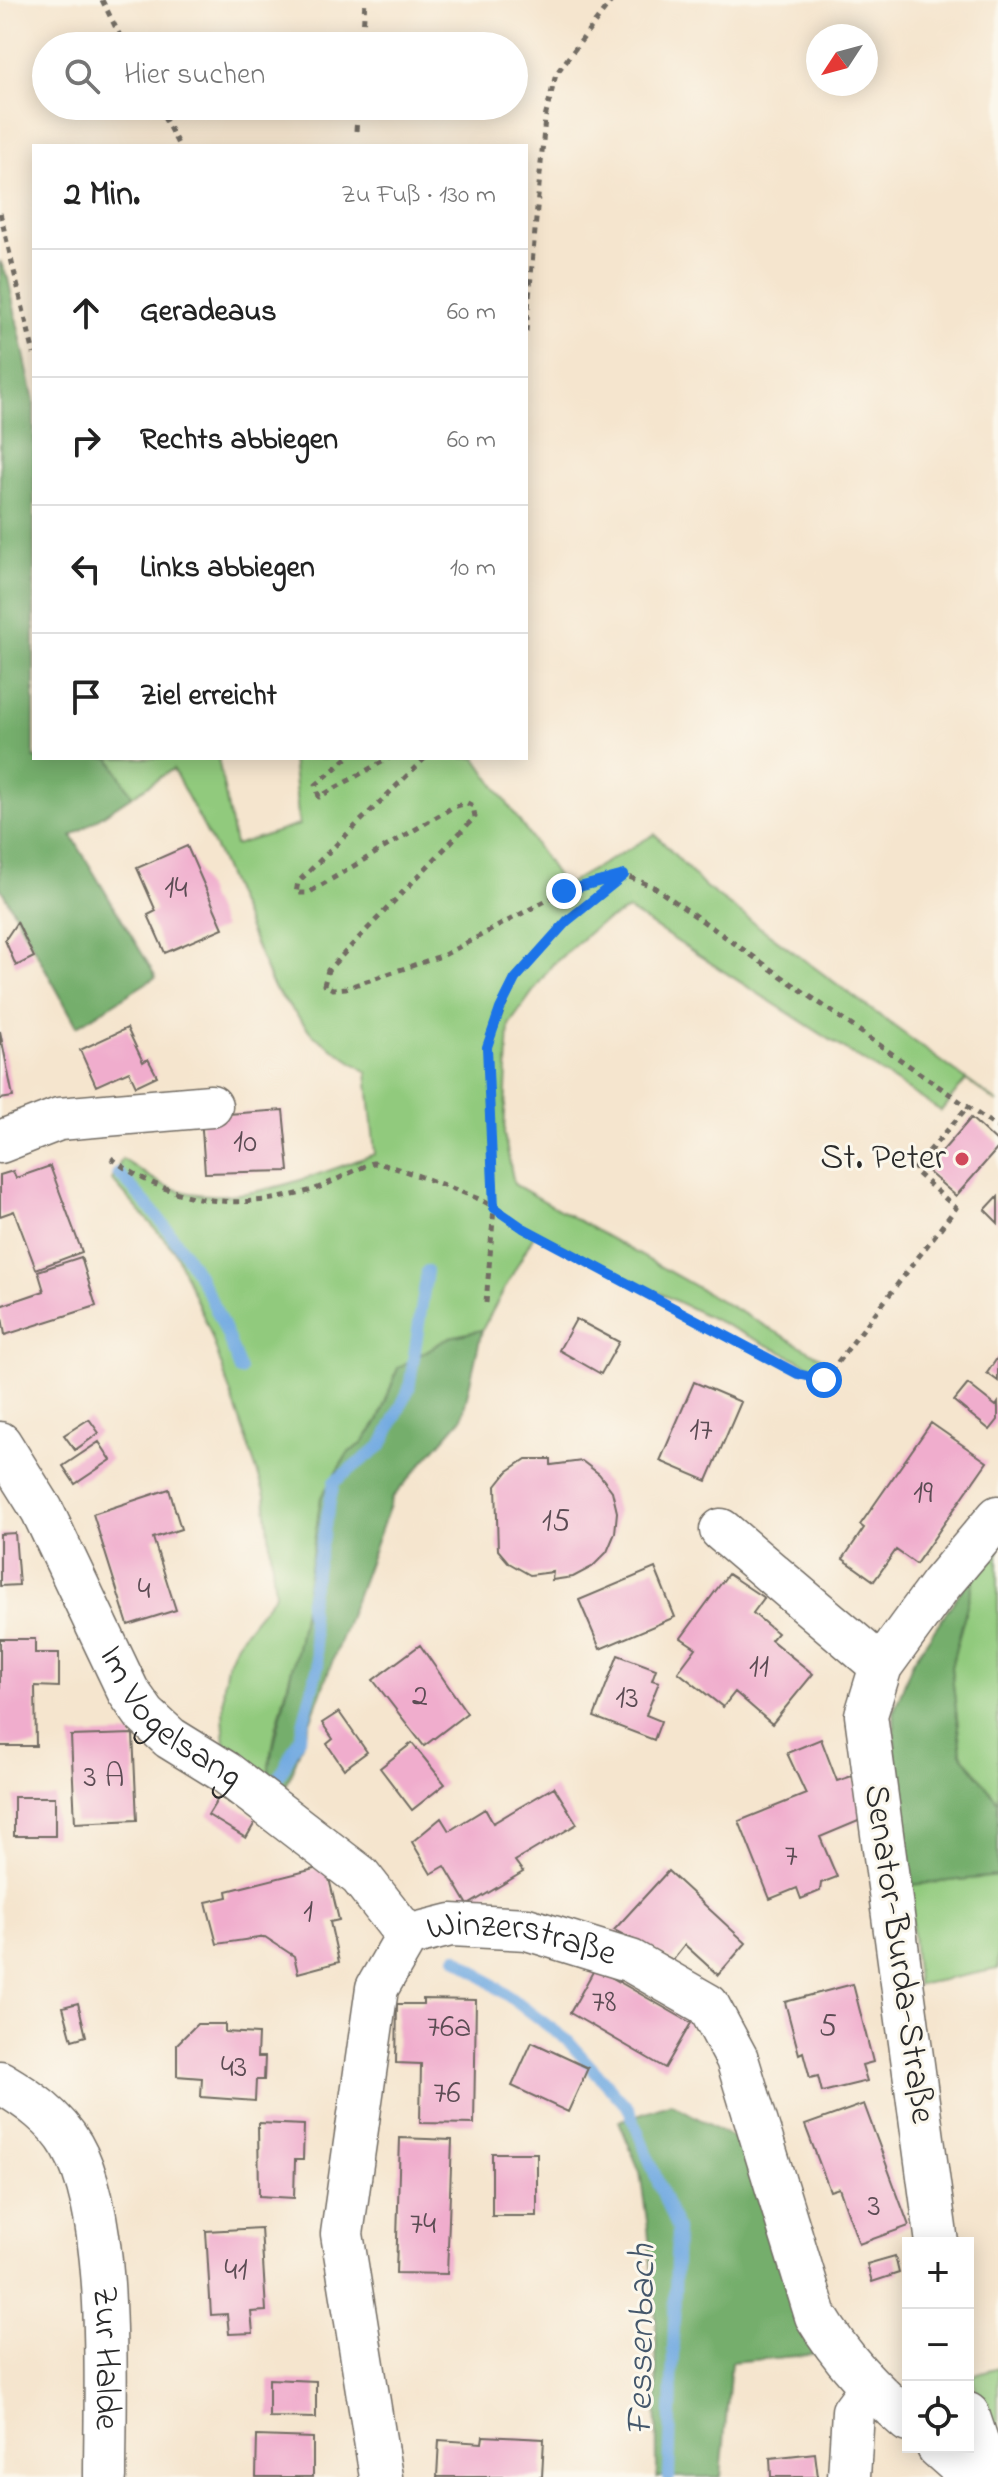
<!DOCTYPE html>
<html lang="de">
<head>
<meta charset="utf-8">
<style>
	body { margin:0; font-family:"Indie Flower",sans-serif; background:#f6f6f6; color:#222 }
	.controls { position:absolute; right:24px; bottom:24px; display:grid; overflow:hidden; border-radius:0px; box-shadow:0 4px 20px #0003 }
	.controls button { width:72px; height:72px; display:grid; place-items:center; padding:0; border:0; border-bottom:2px solid #e0e0e0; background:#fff; color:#222; font:40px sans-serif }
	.compass { position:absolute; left:806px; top:24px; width:72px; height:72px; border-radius:50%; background:#fff; box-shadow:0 4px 20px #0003; rotate:234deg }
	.stop { position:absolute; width:24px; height:24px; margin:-18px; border:6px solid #1a73e8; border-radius:50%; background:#fff }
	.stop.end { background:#1a73e8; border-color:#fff; box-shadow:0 2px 8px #0008 }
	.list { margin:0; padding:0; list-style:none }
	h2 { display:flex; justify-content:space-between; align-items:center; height:104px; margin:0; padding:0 32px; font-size:34px }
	h2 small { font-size:26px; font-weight:400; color:#767676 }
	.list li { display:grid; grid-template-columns:52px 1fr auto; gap:24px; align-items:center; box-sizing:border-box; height:128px; padding:0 32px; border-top:2px solid #e0e0e0 }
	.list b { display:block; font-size:30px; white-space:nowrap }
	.list em { font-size:26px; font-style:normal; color:#767676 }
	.icon { flex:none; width:44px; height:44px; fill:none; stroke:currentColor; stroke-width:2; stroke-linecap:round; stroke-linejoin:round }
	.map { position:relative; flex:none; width:998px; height:2477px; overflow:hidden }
	.search { position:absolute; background:#fff; box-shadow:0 4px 20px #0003; left:32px; top:32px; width:496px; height:88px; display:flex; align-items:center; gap:20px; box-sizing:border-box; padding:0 28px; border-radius:44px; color:#767676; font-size:30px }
	.panel { position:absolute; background:#fff; box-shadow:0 4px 20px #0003; left:32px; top:144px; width:496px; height:616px; border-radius:0px }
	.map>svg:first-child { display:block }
	.green { fill:#91ca7d; stroke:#5e7a54; stroke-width:2 }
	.forest { fill:#74ae6c; stroke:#506c4c; stroke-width:2 }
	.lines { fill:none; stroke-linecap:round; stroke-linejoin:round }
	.stream { stroke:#72aae1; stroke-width:12 }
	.building { fill:#f0adcd }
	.minor-casing { stroke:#726c64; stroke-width:45 }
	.path { stroke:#726c64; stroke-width:5; stroke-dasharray:6 6; stroke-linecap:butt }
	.minor { stroke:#fff; stroke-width:42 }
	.route { stroke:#1a73e8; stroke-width:10 }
	.poi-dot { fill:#d1495b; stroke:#fbf7ec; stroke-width:3 }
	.labels { text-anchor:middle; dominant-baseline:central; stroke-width:6; stroke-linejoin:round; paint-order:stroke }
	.number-label { font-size:32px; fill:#5c4c54 }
	.poi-label { font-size:36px; fill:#2b2b2b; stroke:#fbf7ec; text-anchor:end }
	.street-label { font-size:36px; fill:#2b2b2b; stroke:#fbf7ec }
	.water-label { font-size:38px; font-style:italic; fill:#44576b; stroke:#fbf7ec }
</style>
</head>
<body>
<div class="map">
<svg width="998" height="2477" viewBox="0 0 998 2477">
	<rect width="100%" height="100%" fill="#fbf7ec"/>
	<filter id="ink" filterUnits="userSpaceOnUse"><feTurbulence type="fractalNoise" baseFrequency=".0125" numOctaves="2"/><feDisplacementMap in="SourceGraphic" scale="16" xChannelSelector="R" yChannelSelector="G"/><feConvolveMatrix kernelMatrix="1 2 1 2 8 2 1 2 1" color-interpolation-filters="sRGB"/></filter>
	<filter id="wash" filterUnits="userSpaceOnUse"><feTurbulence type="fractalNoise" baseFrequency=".006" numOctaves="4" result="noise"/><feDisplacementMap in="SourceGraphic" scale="32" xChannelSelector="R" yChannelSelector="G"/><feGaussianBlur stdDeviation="1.8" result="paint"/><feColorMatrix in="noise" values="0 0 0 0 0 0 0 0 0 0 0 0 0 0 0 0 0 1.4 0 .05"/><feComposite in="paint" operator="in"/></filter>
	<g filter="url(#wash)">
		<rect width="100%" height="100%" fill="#f5e5ce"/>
		<!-- green -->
		<path class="green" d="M110,758H218L235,845L299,825L292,758H476L564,886L655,834L704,886L998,1103L966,1080L941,1111L628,910L598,925L552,965L509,1025L504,1134L514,1184L824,1359L817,1369L535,1233L482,1330L450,1337L398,1368L378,1421L362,1444L348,1453L276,1729L269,1766L270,1790L226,1759C224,1730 220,1695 227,1666C234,1639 258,1616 275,1594L265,1495L209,1329L174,1250L112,1180L122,1159C136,1167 150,1178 164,1185C228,1214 314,1175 375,1154L367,1072L313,1035L273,987L218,854L173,769L132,796Z
			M998,1537V1802L961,1753L951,1667L977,1567Z
			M998,1876V1969L917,1985L909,1885Z
			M998,2368V2460L972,2376Z"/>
		<!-- forest -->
		<path class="forest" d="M0,261L8,278L34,401V758H110L132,796L72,836L156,977L77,1026L0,887Z
			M482,1330L462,1418L393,1497L282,1798L270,1790L269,1766L299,1639L321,1497L348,1453L362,1444L378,1422L398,1368L450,1337Z
			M977,1567L951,1667L961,1753L998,1802V1876L909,1885L896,1793L894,1711L913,1661Z
			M671,2103L742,2143L818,2354L731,2362L721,2477H657L656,2321L648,2228L640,2172L619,2121Z"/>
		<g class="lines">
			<!-- stream -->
			<path class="stream" d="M118,1173C179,1235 212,1288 240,1370
				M279,1777L300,1736L318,1666L309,1605L334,1482L382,1445L409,1389L427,1271
				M456,1957L567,2040L629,2109L677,2230L669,2477"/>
		</g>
		<g id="blocks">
			<!-- building -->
			<path class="building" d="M187,846L223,928L165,953L148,915L156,911L137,868Z
				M17,922L34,957L16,966L5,940Z
				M127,1028L143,1062L148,1059L157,1076L136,1086L129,1071L96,1086L80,1050Z
				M0,1031L13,1097L0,1099Z
				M283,1110L289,1171L205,1173L201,1116Z
				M971,1118L998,1143V1148L956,1196L926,1170Z
				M50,1166L82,1252L36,1269L14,1211L0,1216V1175L13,1171L16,1178Z
				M998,1196V1223L985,1210Z
				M81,1257L96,1306L5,1335L0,1306L44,1291L38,1271Z
				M576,1319L619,1342L601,1374L559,1350Z
				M998,1357V1381L987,1373Z
				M694,1382L741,1402L707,1481L660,1461Z
				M968,1384L996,1406L998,1403V1420L990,1430L954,1401Z
				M89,1419L99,1433L75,1450L64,1435Z
				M931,1423L987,1462L916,1564L896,1550L874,1581L843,1559L864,1528L860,1525Z
				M99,1442L111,1460L75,1484L63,1466Z
				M526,1459H551V1465L582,1461L599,1474L612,1491L617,1512L615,1533L607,1552L592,1567L573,1577L552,1580L553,1572L530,1575L509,1563L498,1550L496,1486L508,1471Z
				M169,1489L181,1529L153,1538L176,1610L128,1625L93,1514Z
				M15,1533L19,1585L0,1586V1534Z
				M655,1568L675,1617L600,1649L579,1600Z
				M728,1574L764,1598L753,1613L777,1633L771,1640L813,1674L772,1724L735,1692L723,1707L678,1672L696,1648L681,1638Z
				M0,1639H35V1653H59V1687L35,1686L36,1746H0Z
				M420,1645L467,1713L424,1746L373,1680Z
				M618,1655L656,1669L652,1680L659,1682L646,1715L661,1721L654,1740L594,1717Z
				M339,1712L367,1752L344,1769L327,1744L333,1739L322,1723Z
				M133,1734L137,1820L75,1823L71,1736Z
				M821,1739L837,1781L852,1776L868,1817L820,1837L837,1877L821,1883L820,1891L801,1899L797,1888L770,1899L739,1821L806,1794L787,1753Z
				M412,1743L445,1784L412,1810L380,1768Z
				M554,1787L577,1824L515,1861L523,1872L468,1905L445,1866L431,1874L412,1842L441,1818L449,1831L485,1809L493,1823Z
				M14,1797H55V1836H14Z
				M219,1797L257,1819L246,1838L208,1815Z
				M326,1866L339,1920L330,1922L339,1962L298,1973L294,1956L265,1937L217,1944L206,1902L228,1897L227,1891Z
				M668,1871L746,1943L718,1975L685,1945L673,1960L614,1930Z
				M595,1968L691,2023L665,2068L570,2013Z
				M853,1984L873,2062L862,2065L867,2081L822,2092L818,2076L810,2078L803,2052L799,2054L785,2002Z
				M423,1999L476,2000L474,2124L420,2123L421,2064L396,2063L397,2004H423Z
				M78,2003L86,2036L72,2040L63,2007Z
				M197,2024H225V2032L258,2034L257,2057H265L264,2080H256L255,2101L201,2097L202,2078L177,2076V2044Z
				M532,2042L588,2068L568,2112L512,2086Z
				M864,2104L909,2226L859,2244L839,2188L830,2191L805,2125Z
				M258,2123L304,2125L303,2160H295L294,2198L259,2196Z
				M400,2138L452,2140L447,2274L396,2273Z
				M492,2153H537V2216H492Z
				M261,2228L266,2311L251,2312L253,2333L229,2334L227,2314L211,2315L206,2231Z
				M895,2256L899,2273L872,2282L867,2264Z
				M269,2379L316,2381V2418L269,2417Z
				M257,2436L313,2438V2477H256Z
				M483,2436L544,2439L542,2477H437L439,2440L482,2443Z
				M815,2453L818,2477H771L770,2458Z"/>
		</g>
	</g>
	<g filter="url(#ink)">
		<use href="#blocks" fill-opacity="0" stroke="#726c64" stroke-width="2"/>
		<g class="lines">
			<defs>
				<g id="minor">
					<path d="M0,1142L59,1119L211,1106"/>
					<path id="s1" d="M0,1443L42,1510L128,1691L145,1715L170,1738L225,1772L360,1876L407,1936"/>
					<path d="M721,1530L881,1666"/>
					<path id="s2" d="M0,2082C27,2098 56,2118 72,2146C114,2218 105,2392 105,2477"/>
					<path d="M937,2243L866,1715L881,1666L941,1584L998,1517"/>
					<path d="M968,2414L989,2477"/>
					<path d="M938,2447L972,2477"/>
					<path id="s3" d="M381,2477L342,2234L377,1988L407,1936L451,1925L527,1929L631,1961L708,2005L737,2059L816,2316C841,2358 871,2389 908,2421"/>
					<path d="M849,2477L853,2411L870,2388"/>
				</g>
			</defs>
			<!-- minor casing -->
			<use href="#minor" class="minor-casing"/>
			<!-- path -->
			<path class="path" d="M102,0L125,46
				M362,46L365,0
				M158,106L179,146
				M356,131L358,106
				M0,213L34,354
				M526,332L545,118L556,74L612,0
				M347,758L316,785L319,797L389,758
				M425,758L298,882L296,893H308L453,807L467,803L473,806L475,817L328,970L324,985L333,989L346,988L444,955L564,891L624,875L654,887L998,1128
				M111,1158C172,1204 239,1212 312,1190C328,1185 361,1166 373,1163C385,1162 469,1194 483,1201C497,1208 510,1219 523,1228L798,1374L824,1380L956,1208L913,1170L969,1105
				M486,1303L494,1208L487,1047L515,979L567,921L620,879"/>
			<!-- minor -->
			<use href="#minor" class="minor"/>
		</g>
	</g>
	<g class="lines" filter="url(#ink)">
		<!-- route -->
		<path class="route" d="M564,891L624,875L567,921L515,979L500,1009L487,1047L494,1208L523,1228L798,1374L824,1380"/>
	</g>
	<!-- markers -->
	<circle class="poi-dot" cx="962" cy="1159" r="8"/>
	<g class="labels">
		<!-- number labels -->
		<g class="number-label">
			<text x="176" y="889">14</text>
			<text x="245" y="1143">10</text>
			<text x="701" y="1431">17</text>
			<text x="923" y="1494">19</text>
			<text x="556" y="1522">15</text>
			<text x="144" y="1590">4</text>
			<text x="759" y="1668">11</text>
			<text x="420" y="1697">2</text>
			<text x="627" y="1699">13</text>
			<text x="104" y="1778">3 A</text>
			<text x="791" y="1857">7</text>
			<text x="308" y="1913">1</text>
			<text x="604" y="2003">78</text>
			<text x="828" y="2027">5</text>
			<text x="449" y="2028">76a</text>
			<text x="234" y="2068">43</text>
			<text x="447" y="2094">76</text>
			<text x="874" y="2207">3</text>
			<text x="423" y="2225">74</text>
			<text x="236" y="2271">41</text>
		</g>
		<!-- poi labels -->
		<g class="poi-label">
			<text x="946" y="1159">St. Peter</text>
		</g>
		<!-- street labels -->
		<g class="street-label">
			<text stroke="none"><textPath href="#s1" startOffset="328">Im Vogelsang</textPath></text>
			<text stroke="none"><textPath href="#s3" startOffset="672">Winzerstraße</textPath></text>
			<text transform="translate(898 1954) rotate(82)">Senator-Burda-Straße</text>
			<text stroke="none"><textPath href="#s2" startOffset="314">Zur Halde</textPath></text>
		</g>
		<!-- water labels -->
		<g class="water-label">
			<text transform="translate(643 2340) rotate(-89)">Fessenbach</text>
		</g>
	</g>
</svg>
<div class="controls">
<button>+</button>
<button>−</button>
<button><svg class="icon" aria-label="locate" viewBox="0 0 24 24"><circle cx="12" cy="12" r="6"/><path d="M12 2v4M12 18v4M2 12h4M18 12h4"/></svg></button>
</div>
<svg class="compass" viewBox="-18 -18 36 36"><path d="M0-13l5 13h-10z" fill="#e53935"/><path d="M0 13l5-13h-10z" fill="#767676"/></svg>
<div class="stop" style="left:824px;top:1380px"></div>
<div class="stop end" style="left:564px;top:891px"></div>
<div class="search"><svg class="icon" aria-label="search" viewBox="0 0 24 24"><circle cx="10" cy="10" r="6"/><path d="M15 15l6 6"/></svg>Hier suchen</div>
<section class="panel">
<h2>2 Min.<small>Zu Fuß · 130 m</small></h2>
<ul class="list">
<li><svg class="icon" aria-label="ahead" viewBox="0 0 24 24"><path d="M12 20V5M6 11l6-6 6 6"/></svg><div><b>Geradeaus</b></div><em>60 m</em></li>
<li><svg class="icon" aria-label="right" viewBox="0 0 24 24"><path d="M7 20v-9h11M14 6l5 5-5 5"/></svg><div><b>Rechts abbiegen</b></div><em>60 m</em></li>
<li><svg class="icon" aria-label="left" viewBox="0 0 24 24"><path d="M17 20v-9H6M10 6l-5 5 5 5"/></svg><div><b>Links abbiegen</b></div><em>10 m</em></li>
<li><svg class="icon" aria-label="arrive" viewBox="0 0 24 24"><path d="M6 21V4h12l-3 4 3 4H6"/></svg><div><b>Ziel erreicht</b></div></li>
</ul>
</section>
</div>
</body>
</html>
